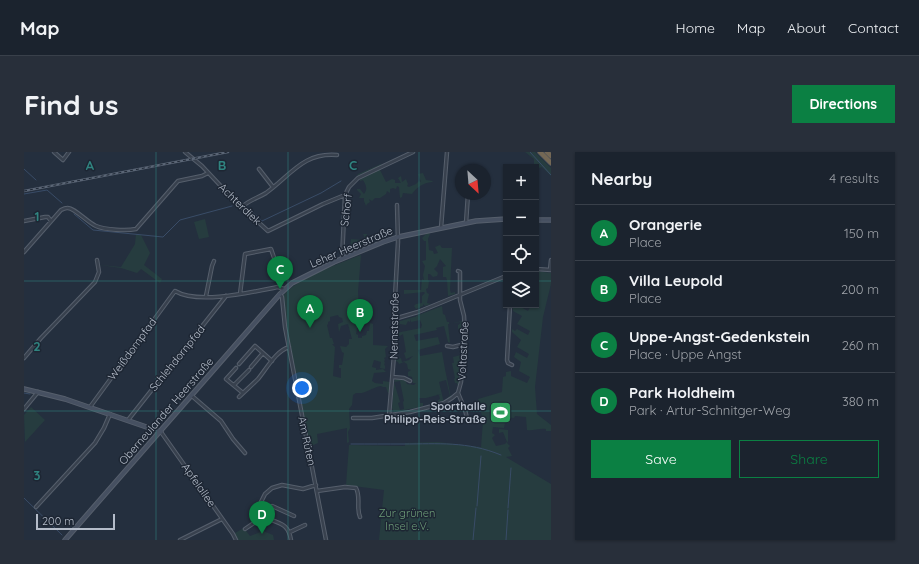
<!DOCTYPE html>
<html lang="en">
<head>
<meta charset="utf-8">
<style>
	body { margin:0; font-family:Quicksand,sans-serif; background:#282f3a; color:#f1f3f6 }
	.controls { position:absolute; right:12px; top:12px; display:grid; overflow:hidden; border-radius:0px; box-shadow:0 1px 3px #0004 }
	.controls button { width:36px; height:36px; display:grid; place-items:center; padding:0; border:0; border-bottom:1px solid #39404a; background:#1b232e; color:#f1f3f6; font:20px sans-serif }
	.compass { position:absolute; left:431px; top:12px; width:36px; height:36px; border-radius:50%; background:#1b232e; box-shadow:0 1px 3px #0004; rotate:154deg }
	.scale { position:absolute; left:12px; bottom:10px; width:79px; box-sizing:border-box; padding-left:4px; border:2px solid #b4bcc9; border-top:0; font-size:11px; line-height:14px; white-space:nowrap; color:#b4bcc9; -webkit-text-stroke:3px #1d2633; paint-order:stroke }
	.you { position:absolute; left:278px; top:236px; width:14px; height:14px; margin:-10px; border:3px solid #fff; border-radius:50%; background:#1a73e8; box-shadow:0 0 0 6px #1a73e833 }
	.badge { display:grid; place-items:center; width:26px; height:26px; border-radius:50%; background:#0b8043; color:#fff; font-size:13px; font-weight:700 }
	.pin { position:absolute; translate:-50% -33px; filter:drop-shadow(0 1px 2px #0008) }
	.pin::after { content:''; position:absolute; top:21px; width:14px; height:12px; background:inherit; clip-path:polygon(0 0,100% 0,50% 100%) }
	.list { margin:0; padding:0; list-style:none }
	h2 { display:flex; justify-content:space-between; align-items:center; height:52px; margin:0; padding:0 16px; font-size:17px }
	h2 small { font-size:13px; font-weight:400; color:#a0a4aa }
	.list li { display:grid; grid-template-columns:26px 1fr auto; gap:12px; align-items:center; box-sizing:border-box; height:56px; padding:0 16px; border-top:1px solid #39404a }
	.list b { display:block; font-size:15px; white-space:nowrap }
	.list p { margin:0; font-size:13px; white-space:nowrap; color:#a0a4aa }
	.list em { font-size:13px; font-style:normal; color:#a0a4aa }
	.actions { display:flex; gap:8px; padding:12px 16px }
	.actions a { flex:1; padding:9px 0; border:1px solid #0b8043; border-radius:0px; text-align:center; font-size:14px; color:#0b8043 }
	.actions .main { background:#0b8043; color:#fff }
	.icon { flex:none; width:22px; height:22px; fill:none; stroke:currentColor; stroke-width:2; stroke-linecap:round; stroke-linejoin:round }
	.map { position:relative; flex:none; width:527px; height:388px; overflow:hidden; border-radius:0px }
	header { display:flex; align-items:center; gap:24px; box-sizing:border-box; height:56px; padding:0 20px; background:#1b232e; border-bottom:1px solid #39404a }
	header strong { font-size:19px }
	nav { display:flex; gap:22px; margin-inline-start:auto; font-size:14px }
	.intro { display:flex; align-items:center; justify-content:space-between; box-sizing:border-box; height:96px; padding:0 24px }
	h1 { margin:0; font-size:28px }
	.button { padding:10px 18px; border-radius:0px; background:#0b8043; color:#fff; font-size:14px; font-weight:700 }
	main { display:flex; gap:24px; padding:0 24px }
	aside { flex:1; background:#1b232e; border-radius:0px; box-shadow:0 1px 3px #0004 }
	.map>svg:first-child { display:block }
	.green { fill:#263c3f; fill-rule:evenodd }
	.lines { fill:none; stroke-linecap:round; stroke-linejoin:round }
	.stream { stroke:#394c67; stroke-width:1 }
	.street-casing { stroke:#565f6c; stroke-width:4.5 }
	.secondary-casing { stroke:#565f6c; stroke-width:5.5 }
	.highway-casing { stroke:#434c59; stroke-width:6 }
	.street { stroke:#38414e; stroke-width:2.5 }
	.secondary { stroke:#465061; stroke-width:3.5 }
	.highway { stroke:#746855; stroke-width:4.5 }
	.rail-casing { stroke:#5a6575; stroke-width:2.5 }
	.rail { stroke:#1d2633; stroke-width:1; stroke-dasharray:3; stroke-linecap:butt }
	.grid { fill:none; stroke:#308480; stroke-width:1; stroke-opacity:0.55 }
	.labels { text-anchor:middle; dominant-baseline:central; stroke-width:3; stroke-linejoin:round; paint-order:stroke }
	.street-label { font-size:11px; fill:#b4bcc9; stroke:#1d2633 }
	.poi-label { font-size:11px; font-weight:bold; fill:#b4bcc9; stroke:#1d2633; text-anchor:end }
	.park-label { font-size:11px; fill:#6b9a76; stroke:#1d2633 }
	.grid-label { font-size:13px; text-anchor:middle; font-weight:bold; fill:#308480; stroke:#1d2633; stroke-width:3; stroke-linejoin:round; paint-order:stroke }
</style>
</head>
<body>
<header>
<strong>Map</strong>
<nav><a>Home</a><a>Map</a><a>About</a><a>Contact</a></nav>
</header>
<div class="intro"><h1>Find us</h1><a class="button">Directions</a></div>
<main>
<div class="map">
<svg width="527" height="388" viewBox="0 0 527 388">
	<rect width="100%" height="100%" fill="#242f3e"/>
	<!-- green -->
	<path class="green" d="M501,0H511L527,16V24L518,15L512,17V15H510V7Z
		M357,12L358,14L355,16L362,30L368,27L371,28V31H377L374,26L377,24L378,30L382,27L384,32L383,34L385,35L392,32L395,29L397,30L394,22L399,21L402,28L409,29L408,30C399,31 393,35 388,42L379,41L378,45L376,46L375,35L373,34L372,37L369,36L366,37V41L363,39L362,42L356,46H351L348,49L345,47L346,50L343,52L342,54L340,49V46H335L337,42L333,38V37H336L340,42C344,37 342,33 339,28L336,29V28L341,23L335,25L333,24L334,22Z
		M181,67L185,85L175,87L170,70Z
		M404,80L406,82L404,87L405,98L409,99L410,102L414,101L411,95L416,93L418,96H428L426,138L427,141L431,140V142L424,144L423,128L422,125H419V115L422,114L416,107L413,114L410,117L414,121L413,124L409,125L406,122H404V128L405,129L404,136L402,137L403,141L405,142L403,151L407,152L401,154L399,152V154L392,157L390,154L392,152L398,151V144L401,141L400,140L380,142V138H397L398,127L400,128L399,123L401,114L398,109L402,108V89H400L398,86Z
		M112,82L117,83L126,101L120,113L138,127L136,131L117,117L113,121L97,116L76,113L97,115L111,92Z
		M339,82H343C343,96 332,97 321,101V96H322V98H326L327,87L339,88L341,86Z
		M337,103L334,140L335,156L332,165L334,164H338L340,167V171H334L332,182L334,183V186H338V184L342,183L343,179H345L346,171L349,172V193L364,194L361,197L362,205L360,206L361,208L360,209L361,211L360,212L361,214V217L356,216L357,210L350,208L348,215L352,216V218L359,217L362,220L350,221L348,229L351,231L359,232V229L366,230V241H364L362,235H359L357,234C346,236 343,242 332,241L329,243L328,253L325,257L326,276L324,280L325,290L323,291V276L293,282L294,291L285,295L263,179L259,144C272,126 317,111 337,103ZM314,163L315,165L318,166L319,170L314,172L315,180L317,174L324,172L328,187H325V192L322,195L316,194L318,200L320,201L318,213H315V216H317V226L309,224L311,195L308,192H310L308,186H306L303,173L304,172V170L306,169V165Z
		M512,119L527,121V132L519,165L511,235L513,262L527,273V279H522V277C515,276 510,279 503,278L502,265L491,264L490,266L482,265L480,276L469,275L468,281L471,283L468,286L472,294L481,292L483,290L479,280L475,281V277L484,278V289L483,291L486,294L484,296L488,304L482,305L527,332V388H355L360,338L322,333L325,293L381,294V291L414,290L457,295L459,269L454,247L478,240L479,225L482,224V220L487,219V224L503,231L506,225L495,219L497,210L490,205L492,200L503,206L505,202L493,195L497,188L488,180V177L491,179L493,177L504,183L506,179L493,172L498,164L489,159V154L492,155L493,153L504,159L506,155L503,153H512Z
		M418,154L419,162L421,163L423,170H425V172L438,169L437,177L434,178V173L437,171L436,170L424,172L426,191L424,190L420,174L412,176L413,178L390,183L392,189L414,185L416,192L394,198L396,204L418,200L421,217H419H421L427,246L424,248L423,246L426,244L422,228L415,230L420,251H418L417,249L414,250V248L416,247L415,243H412L417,242L402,246H395L396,251H399V254L396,255L395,252L396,255L370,260L368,256L370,230L376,250L374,251L376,258L380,257L379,250L380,249L376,229L370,230L372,226L381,228L383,232L390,233L392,231H389L388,225L384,224V220L387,218L384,217L383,212L380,210L375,212L374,210L372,209V208L377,206L378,210L385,208L389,204L382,207L380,201L382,200L379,182L374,185V192H373L374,185L372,181L397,176L398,173L396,168L387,170L386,167V170L384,169L382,173L376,172L373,175V170L390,165H392V164Z
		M437,203L435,217L436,232L433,233V231H431L430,227L431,226L428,211H430L429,205Z
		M7,255L21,268L1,290L0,263Z
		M220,376L226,384L239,379L249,383L250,388H214L211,381Z"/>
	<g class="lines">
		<!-- stream -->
		<path class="stream" d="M506,0L527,23
			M0,17L12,28
			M0,42L23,38L38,51
			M223,55L238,69L297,41L317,29
			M50,62L69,78L139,85L156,68L208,54
			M0,241L6,242
			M327,292C345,292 362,292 379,292C415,292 443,289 477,303
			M0,346L38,383
			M453,354L457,304
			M484,356L487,316
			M449,388L452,356
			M482,388L484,358"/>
		<defs>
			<path id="street" d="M30,0L39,8L45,0
				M161,0L178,14L210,48L244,79L299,52L321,43
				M235,17L249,35
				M218,55C225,48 234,46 242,41C266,24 279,0 313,3
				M0,69L21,65H24L27,69
				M442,71L444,42
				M417,76L423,0
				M0,100L37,58C39,57 41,56 43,56C50,55 64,71 72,74C81,78 103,79 112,77L154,29L178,24L184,21
				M318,107L321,43L325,35L334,26L389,0
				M512,117L527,118
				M526,118L527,108
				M216,142L221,102L247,97L255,120
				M256,142L258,145L261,175L302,388
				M182,144L188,114L190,109
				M486,153L483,208L484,211L488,213
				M370,167L394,160L482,124
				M423,194L429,195L441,192
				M0,206L17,186L71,130L75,120L73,108
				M215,212L231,194L239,201
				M227,215L239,201L248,209
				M212,216L202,227L219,241
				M369,225L380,226L386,229
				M210,233L225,218
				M434,241L441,258L444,270
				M168,244L197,269L209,287L221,301
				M215,245C221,239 228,233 234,227C243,216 252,199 265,195
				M66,255L151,139C174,153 228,140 254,135L260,137
				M0,257L14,240
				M365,263L371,191L370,164L374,90L373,53
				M329,266H348L386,260L420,251L428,246L434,241L437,230L441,183L440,164L436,148V120L434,119
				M104,268L202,144
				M137,280L209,382L212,388
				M293,339L321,335L332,336C337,345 332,356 336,365
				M12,355L71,291L80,276L86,262
				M238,358L248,354L270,364
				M221,377L240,364
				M266,380L281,373
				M156,388L198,367
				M267,388C264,369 254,373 240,364L238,358L237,350L241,342L248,336L258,333L279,337L292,333"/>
			<path id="secondary" d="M512,68H527
				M0,237L41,247L137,280
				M41,388L256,142L268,131L310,110L359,90L374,85L452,69L482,67"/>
			<path id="highway" d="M516,0L527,11
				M523,0L527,4"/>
		</defs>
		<!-- street casing -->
		<use href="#street" class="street-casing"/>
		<!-- secondary casing -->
		<use href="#secondary" class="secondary-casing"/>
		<!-- highway casing -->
		<use href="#highway" class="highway-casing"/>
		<!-- street -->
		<use href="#street" class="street"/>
		<!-- secondary -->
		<use href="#secondary" class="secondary"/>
		<!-- highway -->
		<use href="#highway" class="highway"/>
		<defs>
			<path id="rail" d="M0,39L204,0"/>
		</defs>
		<!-- rail casing -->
		<use href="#rail" class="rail-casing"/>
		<!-- rail -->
		<use href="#rail" class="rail"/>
	</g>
	<!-- grid -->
	<path class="grid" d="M132,0V388M264,0V388M395,0V388M0,129H482M512,129H527M0,259H527"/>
	<!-- icons -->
	<defs>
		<symbol id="stadium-square" viewBox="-11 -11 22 22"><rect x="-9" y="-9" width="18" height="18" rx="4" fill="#2e9e5b" stroke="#1d2633"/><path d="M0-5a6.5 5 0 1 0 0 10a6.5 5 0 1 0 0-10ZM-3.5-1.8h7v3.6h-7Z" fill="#fff"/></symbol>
	</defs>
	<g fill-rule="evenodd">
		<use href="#stadium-square" x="464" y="248" width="25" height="25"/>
	</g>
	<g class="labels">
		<!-- street labels -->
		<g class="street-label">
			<text transform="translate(216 52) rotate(44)">Achterdiek</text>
			<text transform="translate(322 58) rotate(-83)">Schorf</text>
			<text transform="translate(327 95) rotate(-23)">Leher Heerstraße</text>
			<text transform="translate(370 174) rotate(-89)">Nernststraße</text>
			<text transform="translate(108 197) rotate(-54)">Weißdornpfad</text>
			<text transform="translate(439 199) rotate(-87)">Voltastraße</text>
			<text transform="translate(153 206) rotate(-51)">Schlehdornpfad</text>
			<text transform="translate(142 259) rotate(-49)">Oberneulander Heerstraße</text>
			<text transform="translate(283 289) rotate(78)">Am Rüten</text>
			<text transform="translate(175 333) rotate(55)">Apfelallee</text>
		</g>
		<!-- poi labels -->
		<g class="poi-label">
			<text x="462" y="254">Sporthalle<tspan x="462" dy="13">Philipp-Reis-Straße</tspan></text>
		</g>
		<!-- park labels -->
		<g class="park-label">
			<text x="383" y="361">Zur grünen<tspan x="383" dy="13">Insel e.V.</tspan></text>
		</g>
	</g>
	<g class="grid-label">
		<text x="66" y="18">A</text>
		<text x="198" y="18">B</text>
		<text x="329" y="18">C</text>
		<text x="13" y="69">1</text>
		<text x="13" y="199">2</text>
		<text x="13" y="328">3</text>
	</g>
</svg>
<div class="controls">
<button>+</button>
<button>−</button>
<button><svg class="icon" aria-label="locate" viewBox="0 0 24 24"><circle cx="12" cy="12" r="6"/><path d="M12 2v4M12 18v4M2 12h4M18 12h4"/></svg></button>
<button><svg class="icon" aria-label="layers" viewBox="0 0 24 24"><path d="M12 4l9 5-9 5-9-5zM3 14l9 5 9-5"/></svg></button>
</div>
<svg class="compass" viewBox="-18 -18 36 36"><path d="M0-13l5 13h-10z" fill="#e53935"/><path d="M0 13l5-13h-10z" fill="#a0a4aa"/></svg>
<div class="scale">200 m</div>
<div class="you"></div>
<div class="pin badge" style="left:286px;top:176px">A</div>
<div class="pin badge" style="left:336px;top:180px">B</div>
<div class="pin badge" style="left:256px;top:137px">C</div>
<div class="pin badge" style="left:238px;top:382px">D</div>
</div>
<aside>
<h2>Nearby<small>4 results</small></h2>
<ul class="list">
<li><span class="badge">A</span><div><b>Orangerie</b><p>Place</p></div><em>150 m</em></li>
<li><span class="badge">B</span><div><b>Villa Leupold</b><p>Place</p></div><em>200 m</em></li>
<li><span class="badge">C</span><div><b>Uppe-Angst-Gedenkstein</b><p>Place · Uppe Angst</p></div><em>260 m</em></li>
<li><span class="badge">D</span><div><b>Park Holdheim</b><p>Park · Artur-Schnitger-Weg</p></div><em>380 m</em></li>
</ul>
<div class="actions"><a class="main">Save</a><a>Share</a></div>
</aside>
</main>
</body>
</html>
